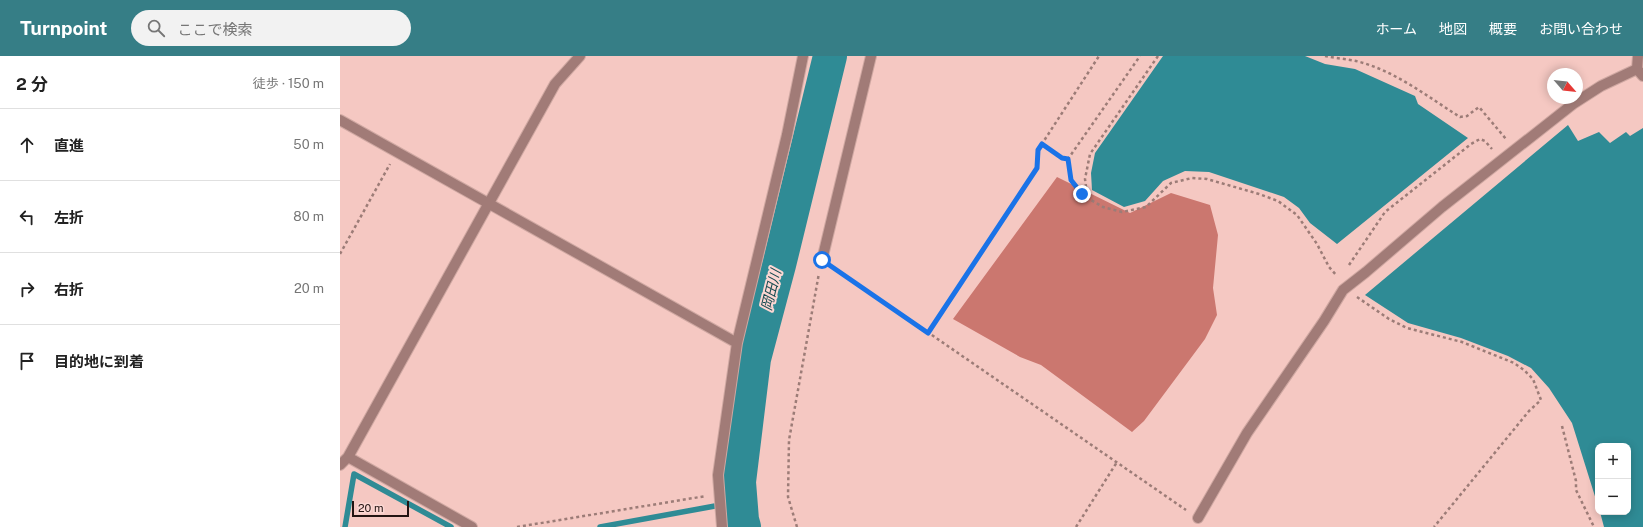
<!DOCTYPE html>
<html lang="ja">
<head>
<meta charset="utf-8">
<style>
	body { margin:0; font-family:"Public Sans","Noto Sans JP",sans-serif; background:#f2f2f2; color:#222 }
	.controls { position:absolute; right:12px; bottom:12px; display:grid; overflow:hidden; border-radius:8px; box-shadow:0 2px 10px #0003 }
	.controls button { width:36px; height:36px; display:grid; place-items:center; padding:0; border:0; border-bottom:1px solid #e0e0e0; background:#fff; color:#222; font:20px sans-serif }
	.compass { position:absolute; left:1207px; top:12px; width:36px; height:36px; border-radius:50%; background:#fff; box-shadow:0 2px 10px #0003; rotate:118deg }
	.scale { position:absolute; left:12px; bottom:10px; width:57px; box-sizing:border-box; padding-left:4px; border:2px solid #231412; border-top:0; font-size:11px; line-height:14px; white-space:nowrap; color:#231412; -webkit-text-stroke:3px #fcd7d3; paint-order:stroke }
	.stop { position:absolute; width:12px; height:12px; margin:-9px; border:3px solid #1a73e8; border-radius:50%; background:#fff }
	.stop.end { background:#1a73e8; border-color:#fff; box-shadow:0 1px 4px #0008 }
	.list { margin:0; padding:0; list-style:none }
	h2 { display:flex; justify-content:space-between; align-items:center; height:52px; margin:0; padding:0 16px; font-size:17px }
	h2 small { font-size:13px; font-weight:400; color:#767676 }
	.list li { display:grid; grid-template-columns:26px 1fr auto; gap:12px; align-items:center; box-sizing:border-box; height:72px; padding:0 16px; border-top:1px solid #e0e0e0 }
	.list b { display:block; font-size:15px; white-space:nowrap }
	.list em { font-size:13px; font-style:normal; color:#767676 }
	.icon { flex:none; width:22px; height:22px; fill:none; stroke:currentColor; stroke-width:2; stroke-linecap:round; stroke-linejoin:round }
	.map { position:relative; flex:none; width:1303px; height:471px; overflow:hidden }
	header { display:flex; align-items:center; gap:24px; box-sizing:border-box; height:56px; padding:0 20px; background:#367e86; color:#fff }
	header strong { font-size:19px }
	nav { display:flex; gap:22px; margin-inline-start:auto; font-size:14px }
	.search { width:280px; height:36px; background:#f2f2f2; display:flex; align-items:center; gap:10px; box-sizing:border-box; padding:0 14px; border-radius:22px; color:#767676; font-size:15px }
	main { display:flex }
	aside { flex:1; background:#fff }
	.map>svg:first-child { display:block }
	.forest { fill:#cb776f }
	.water { fill:#2f8b95 }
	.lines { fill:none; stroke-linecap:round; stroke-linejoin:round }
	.stream { stroke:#2f8b95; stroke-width:5.5 }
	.river { stroke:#2f8b95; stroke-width:34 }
	.minor-casing { stroke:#cfa8a2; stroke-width:12 }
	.path { stroke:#9c7c77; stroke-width:2.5; stroke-dasharray:3 3; stroke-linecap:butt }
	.minor { stroke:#a17b77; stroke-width:10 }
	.route { stroke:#1a73e8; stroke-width:5 }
	.labels { text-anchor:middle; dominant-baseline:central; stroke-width:4; stroke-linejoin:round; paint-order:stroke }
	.water-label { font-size:14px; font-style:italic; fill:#164b51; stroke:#fcd7d3 }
</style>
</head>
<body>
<header>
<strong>Turnpoint</strong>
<div class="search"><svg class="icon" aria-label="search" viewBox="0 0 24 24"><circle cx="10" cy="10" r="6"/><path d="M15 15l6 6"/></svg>ここで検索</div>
<nav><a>ホーム</a><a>地図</a><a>概要</a><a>お問い合わせ</a></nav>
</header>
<main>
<aside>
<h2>2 分<small>徒歩 · 150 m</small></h2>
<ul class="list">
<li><svg class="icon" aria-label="ahead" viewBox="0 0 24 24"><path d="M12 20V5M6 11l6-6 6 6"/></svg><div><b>直進</b></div><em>50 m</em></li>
<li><svg class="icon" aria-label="left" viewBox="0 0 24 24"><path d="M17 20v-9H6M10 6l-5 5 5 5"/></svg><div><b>左折</b></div><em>80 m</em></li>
<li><svg class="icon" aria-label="right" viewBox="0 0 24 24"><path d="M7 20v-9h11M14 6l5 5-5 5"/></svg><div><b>右折</b></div><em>20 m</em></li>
<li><svg class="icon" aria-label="arrive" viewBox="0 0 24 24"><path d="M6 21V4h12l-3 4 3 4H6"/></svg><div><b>目的地に到着</b></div></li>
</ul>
</aside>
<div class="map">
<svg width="1303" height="471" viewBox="0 0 1303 471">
	<rect width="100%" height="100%" fill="#f5c8c2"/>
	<!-- forest -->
	<path class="forest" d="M717,121L790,157L831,137L870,149L878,179L873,232L877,259L865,283L804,365L792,376L701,309L680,301L613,263Z"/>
	<!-- water -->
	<path class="water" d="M823,0H965L985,8L1015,13L1075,40L1078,48L1128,82L997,188L970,167L959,152L944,141L869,116L845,115L823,125L805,145L784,151L752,134L751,117L755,97Z
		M1228,69L1238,85L1259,76L1270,87L1286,76L1290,80L1303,72V471H1264L1260,456H1288V390H1258V450L1232,367L1209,332L1191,312L1168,300L1121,282L1068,267L1025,239Z"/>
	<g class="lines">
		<!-- stream -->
		<path class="stream" d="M5,471L14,418L111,471
			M260,471L375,450L401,448"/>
		<!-- river -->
		<path class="river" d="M404,471L402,464L399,426L414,303L439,209L490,0"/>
		<defs>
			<path id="minor" d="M1297,13L1298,0
				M0,64L397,287
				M482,204L531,0
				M8,401L132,471
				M0,409L8,401L215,28L240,0
				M858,462L907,377L984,265L1003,234L1026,216L1102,151L1233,48L1261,30L1297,13L1303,20
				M382,471L378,419L397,287L447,79L463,0"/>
		</defs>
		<!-- minor casing -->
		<use href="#minor" class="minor-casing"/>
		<!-- path -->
		<path class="path" d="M818,0L750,98L745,123L747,139L751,144L763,151L782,156L806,151L831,127L852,122L867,123L919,138L938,145L957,159L977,188L989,211L997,220
			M985,0C995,2 1006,3 1016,5C1054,14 1088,41 1120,61L1127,60L1139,51L1166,83
			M702,88L722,102L728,103L800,0
			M728,103C729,116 731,136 747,139
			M0,198L50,108
			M1009,209L1045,156L1131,88L1140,83L1145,85L1152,93
			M493,211L846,454
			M1017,241L1049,263L1067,272L1122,286L1174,307L1184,314L1193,323L1201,344L1189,355L1094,471
			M588,277L697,112L698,94L759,0
			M1222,370L1236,425V434L1254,471
			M177,471L366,440
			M457,471L448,441L449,384L479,217
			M736,471L777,406"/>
		<!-- minor -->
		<use href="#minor" class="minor"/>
	</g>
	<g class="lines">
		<!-- route -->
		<path class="route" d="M482,204L588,277L697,112L698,94L702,88L722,102L728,103L731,124L742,138"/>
	</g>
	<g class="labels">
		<!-- water labels -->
		<g class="water-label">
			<text transform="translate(431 234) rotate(-76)">岡田川</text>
		</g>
	</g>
</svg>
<div class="controls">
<button>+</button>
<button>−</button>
</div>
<svg class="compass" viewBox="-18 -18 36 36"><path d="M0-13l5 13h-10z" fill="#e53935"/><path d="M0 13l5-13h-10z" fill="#767676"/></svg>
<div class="scale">20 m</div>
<div class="stop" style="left:482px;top:204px"></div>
<div class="stop end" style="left:742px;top:138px"></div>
</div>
</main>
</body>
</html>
